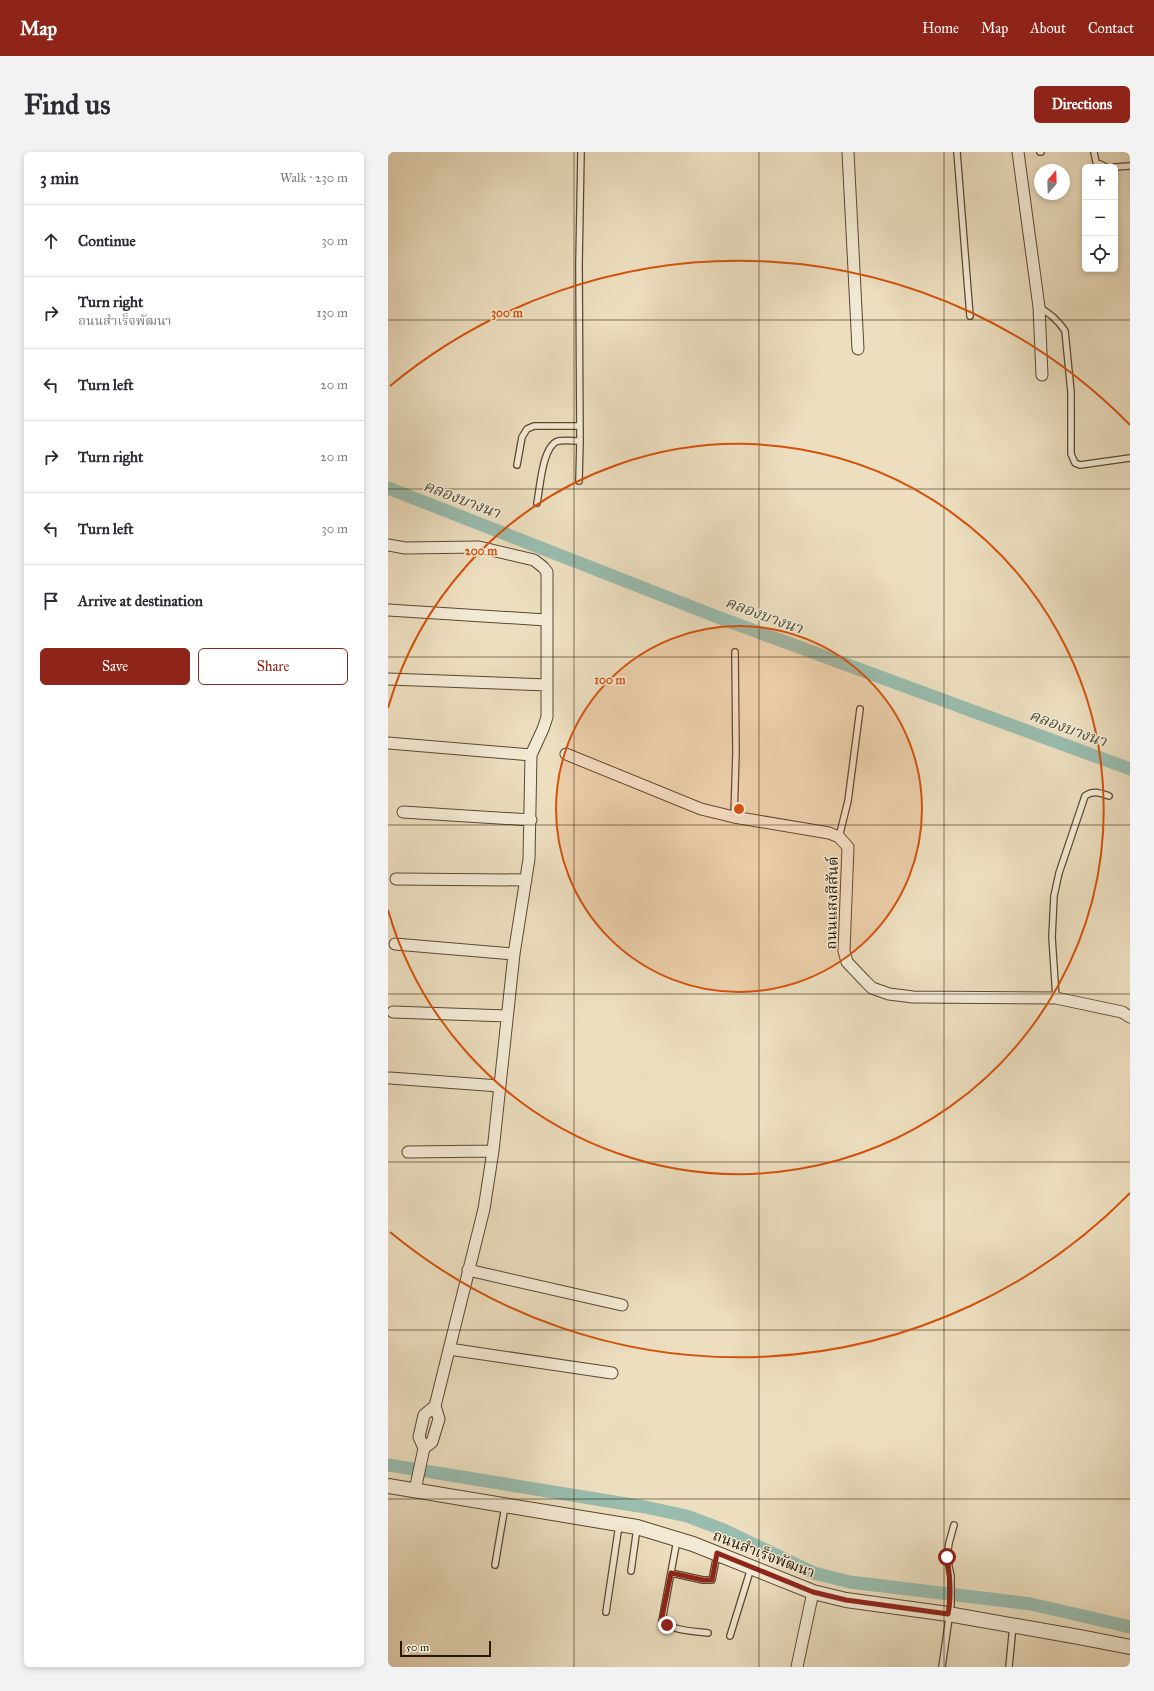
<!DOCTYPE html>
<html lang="en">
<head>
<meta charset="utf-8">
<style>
	body { margin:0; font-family:"IM FELL Great Primer","Noto Serif Thai",serif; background:#f2f2f3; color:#2b2b33 }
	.controls { position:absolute; right:12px; top:12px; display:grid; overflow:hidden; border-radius:6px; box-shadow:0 2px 6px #0003 }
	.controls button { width:36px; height:36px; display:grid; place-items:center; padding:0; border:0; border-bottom:1px solid #e1e1e2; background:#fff; color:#2b2b33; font:20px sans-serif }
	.compass { position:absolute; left:646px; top:12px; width:36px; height:36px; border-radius:50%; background:#fff; box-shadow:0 2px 6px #0003; rotate:19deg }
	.scale { position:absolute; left:12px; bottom:10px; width:91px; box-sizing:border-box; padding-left:4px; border:2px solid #291600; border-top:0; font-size:11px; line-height:14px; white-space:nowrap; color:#291600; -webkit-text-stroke:3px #f3ead5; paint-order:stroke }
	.stop { position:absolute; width:12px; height:12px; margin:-9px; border:3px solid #8f2418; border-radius:50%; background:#fff }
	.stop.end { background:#8f2418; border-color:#fff; box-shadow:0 1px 4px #0008 }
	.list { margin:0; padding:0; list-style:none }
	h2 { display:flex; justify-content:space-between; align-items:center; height:52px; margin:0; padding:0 16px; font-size:17px }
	h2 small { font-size:13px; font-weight:400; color:#7c7c81 }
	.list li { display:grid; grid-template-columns:26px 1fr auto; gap:12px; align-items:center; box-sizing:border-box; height:72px; padding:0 16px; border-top:1px solid #e1e1e2 }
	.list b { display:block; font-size:15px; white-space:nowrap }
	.list p { margin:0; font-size:13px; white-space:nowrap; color:#7c7c81 }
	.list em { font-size:13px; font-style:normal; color:#7c7c81 }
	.actions { display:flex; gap:8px; padding:12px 16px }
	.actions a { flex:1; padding:9px 0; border:1px solid #8f2418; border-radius:6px; text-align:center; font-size:14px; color:#8f2418 }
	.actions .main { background:#8f2418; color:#fff }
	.icon { flex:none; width:22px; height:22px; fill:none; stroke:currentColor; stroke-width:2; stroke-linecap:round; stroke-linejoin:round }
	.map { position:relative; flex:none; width:742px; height:1515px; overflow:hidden; border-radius:6px }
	header { display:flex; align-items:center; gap:24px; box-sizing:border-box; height:56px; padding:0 20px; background:#8f2418; color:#fff }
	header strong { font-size:19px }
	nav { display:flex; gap:22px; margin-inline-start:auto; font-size:14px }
	.intro { display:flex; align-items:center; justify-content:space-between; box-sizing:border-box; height:96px; padding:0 24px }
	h1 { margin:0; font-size:28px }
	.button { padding:10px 18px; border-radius:6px; background:#8f2418; color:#fff; font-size:14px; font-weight:700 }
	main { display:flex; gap:24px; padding:0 24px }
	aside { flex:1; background:#fff; border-radius:6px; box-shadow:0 2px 6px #0003 }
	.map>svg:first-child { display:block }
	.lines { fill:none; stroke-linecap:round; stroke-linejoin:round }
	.canal { stroke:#99bcae; stroke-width:13 }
	.service-casing { stroke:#5a4830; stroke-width:8 }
	.minor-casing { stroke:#5a4830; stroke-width:13 }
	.tertiary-casing { stroke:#5a4830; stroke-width:16 }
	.service { stroke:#f3ead5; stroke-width:5.5 }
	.minor { stroke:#f3ead5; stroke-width:11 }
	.tertiary { stroke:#f3ead5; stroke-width:14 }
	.route { stroke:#8f2418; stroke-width:5 }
	.grid { fill:none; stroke:#291600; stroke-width:1; stroke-opacity:0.55 }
	.ring { fill:none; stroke:#d5520b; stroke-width:2 }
	.labels { text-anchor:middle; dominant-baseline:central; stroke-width:3; stroke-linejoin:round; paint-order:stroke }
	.street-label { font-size:15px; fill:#291600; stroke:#f3ead5 }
	.water-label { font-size:16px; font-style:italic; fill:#50503d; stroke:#f3ead5 }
	.centre { fill:#d5520b; stroke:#f3ead5; stroke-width:2 }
	.ring-label { font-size:12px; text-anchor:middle; font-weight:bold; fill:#d5520b; stroke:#f3ead5; stroke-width:3; stroke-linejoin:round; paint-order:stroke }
</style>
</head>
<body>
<header>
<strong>Map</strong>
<nav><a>Home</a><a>Map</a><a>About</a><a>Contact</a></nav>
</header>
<div class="intro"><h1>Find us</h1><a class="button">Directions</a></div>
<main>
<aside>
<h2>3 min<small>Walk · 230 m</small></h2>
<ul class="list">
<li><svg class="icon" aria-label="ahead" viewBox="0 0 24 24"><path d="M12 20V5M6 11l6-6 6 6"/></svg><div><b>Continue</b></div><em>30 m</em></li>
<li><svg class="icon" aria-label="right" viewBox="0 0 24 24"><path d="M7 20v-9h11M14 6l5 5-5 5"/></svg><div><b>Turn right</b><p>ถนนสำเร็จพัฒนา</p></div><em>130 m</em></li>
<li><svg class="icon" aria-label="left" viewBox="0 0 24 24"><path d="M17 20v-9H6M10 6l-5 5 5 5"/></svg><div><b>Turn left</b></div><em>20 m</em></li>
<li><svg class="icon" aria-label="right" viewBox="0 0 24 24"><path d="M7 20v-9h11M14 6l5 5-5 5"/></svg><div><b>Turn right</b></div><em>20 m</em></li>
<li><svg class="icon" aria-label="left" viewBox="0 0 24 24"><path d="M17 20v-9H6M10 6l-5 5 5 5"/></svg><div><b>Turn left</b></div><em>30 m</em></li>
<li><svg class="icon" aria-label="arrive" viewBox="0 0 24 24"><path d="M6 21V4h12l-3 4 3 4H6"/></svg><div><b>Arrive at destination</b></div></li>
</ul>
<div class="actions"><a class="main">Save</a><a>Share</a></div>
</aside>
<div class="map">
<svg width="742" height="1515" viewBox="0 0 742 1515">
	<rect width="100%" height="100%" fill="#ecdebf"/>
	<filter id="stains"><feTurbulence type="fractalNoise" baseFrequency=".005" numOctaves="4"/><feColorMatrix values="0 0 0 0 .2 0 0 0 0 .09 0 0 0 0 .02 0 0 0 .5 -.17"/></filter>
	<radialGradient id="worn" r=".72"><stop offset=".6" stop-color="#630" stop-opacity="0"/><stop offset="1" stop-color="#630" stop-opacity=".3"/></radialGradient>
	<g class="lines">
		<!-- canal -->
		<path class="canal" d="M0,336L332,466L742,617
			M0,1313L257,1355L299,1364L336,1378L426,1421L462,1430L643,1452L742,1475"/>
		<defs>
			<path id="service" d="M569,0L582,164
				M652,0H653
				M706,0L708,10L718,15
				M727,15L742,14
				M651,155C662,162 670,168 677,179L683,240V302L687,311L692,313L742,306
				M129,313L134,285L139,277L146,274H192
				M191,329L192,289L191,112L193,0
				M149,351C152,337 154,294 170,289C177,288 185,289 192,289
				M346,665L348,601L347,500
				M451,685L460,649L472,557
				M668,846L664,785L666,744L671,721L697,644C705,638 712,641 721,644
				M289,1388L274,1469C285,1479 305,1479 320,1481
				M107,1413L117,1354
				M243,1419L249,1376
				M283,1421L315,1428H324L329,1402
				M218,1460L231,1373
				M342,1484L363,1416
				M554,1515L563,1452V1424L559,1405L561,1391L566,1373
				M621,1515L625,1473"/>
			<path id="minor" d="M460,0L470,197
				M630,0L651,155L654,223
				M0,393L17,396L91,395L146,408L155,415L159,420V565L155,577L143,603L141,707L126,802L105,999L96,1057L47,1254L36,1263L31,1285L36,1296L27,1338
				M0,458L158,468
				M0,527L159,533
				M0,591L143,603
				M178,602L313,657L346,665L441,681L451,685L460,695L456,799L459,810L477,829L484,836L501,842L525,845L668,846L734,860L742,865
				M15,660L143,668
				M8,727L138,728
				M7,792L126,802
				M5,860L119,864
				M2,926L111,934
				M20,1000L105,999
				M80,1118L234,1153
				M61,1197L224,1221
				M36,1296L44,1290L51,1267L47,1254
				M409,1515L425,1440"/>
			<path id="tertiary" d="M0,1334L249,1375L305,1392L425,1440L458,1448L560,1462L691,1485L742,1495"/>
		</defs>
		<!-- service casing -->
		<use href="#service" class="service-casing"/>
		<!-- minor casing -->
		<use href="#minor" class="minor-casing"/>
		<!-- tertiary casing -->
		<use href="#tertiary" class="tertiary-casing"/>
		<!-- service -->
		<use href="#service" class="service"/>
		<!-- minor -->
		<use href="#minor" class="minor"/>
		<!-- tertiary -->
		<use href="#tertiary" class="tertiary"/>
	</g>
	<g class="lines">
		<!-- route -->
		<path class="route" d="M279,1473L274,1469V1465L283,1421L315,1428H324L329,1401L425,1440L458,1448L560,1462C564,1443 562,1424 559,1405"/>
	</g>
	<!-- grid -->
	<path class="grid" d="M186,0V1515M371,0V1515M556,0V1515M0,168H742M0,337H742M0,505H742M0,673H742M0,842H742M0,1010H742M0,1178H742M0,1347H742"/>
	<!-- distance rings -->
	<circle cx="351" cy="657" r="183" fill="#d5520b" fill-opacity=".12"/>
	<g class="ring">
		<circle cx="351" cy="657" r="183"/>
		<path d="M0 556A365 365 0 1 1 0 758"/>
		<path d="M742 1041A548 548 0 0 1 2 1080M2 234A548 548 0 0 1 742 273"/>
	</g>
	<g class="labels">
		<!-- street labels -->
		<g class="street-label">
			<text transform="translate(444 751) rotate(-89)">ถนนแสงสีสันต์</text>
			<text transform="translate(376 1402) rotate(21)">ถนนสำเร็จพัฒนา</text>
		</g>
		<!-- water labels -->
		<g class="water-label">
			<text transform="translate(74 347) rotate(21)">คลองบางนา</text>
			<text transform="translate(376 463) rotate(20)">คลองบางนา</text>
			<text transform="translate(680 576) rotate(20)">คลองบางนา</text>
		</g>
	</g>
	<circle cx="351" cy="657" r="6" class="centre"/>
	<g class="ring-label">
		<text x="119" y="165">300 m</text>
		<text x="93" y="403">200 m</text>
		<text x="222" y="532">100 m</text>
	</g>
	<rect width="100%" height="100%" filter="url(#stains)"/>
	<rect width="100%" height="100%" fill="url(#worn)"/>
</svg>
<div class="controls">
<button>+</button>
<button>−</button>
<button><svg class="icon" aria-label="locate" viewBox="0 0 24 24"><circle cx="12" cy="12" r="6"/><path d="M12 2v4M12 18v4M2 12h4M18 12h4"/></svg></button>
</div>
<svg class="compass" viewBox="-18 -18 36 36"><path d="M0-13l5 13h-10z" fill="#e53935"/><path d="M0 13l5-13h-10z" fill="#7c7c81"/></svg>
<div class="scale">50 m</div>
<div class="stop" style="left:559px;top:1405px"></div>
<div class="stop end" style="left:279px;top:1473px"></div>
</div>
</main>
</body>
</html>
